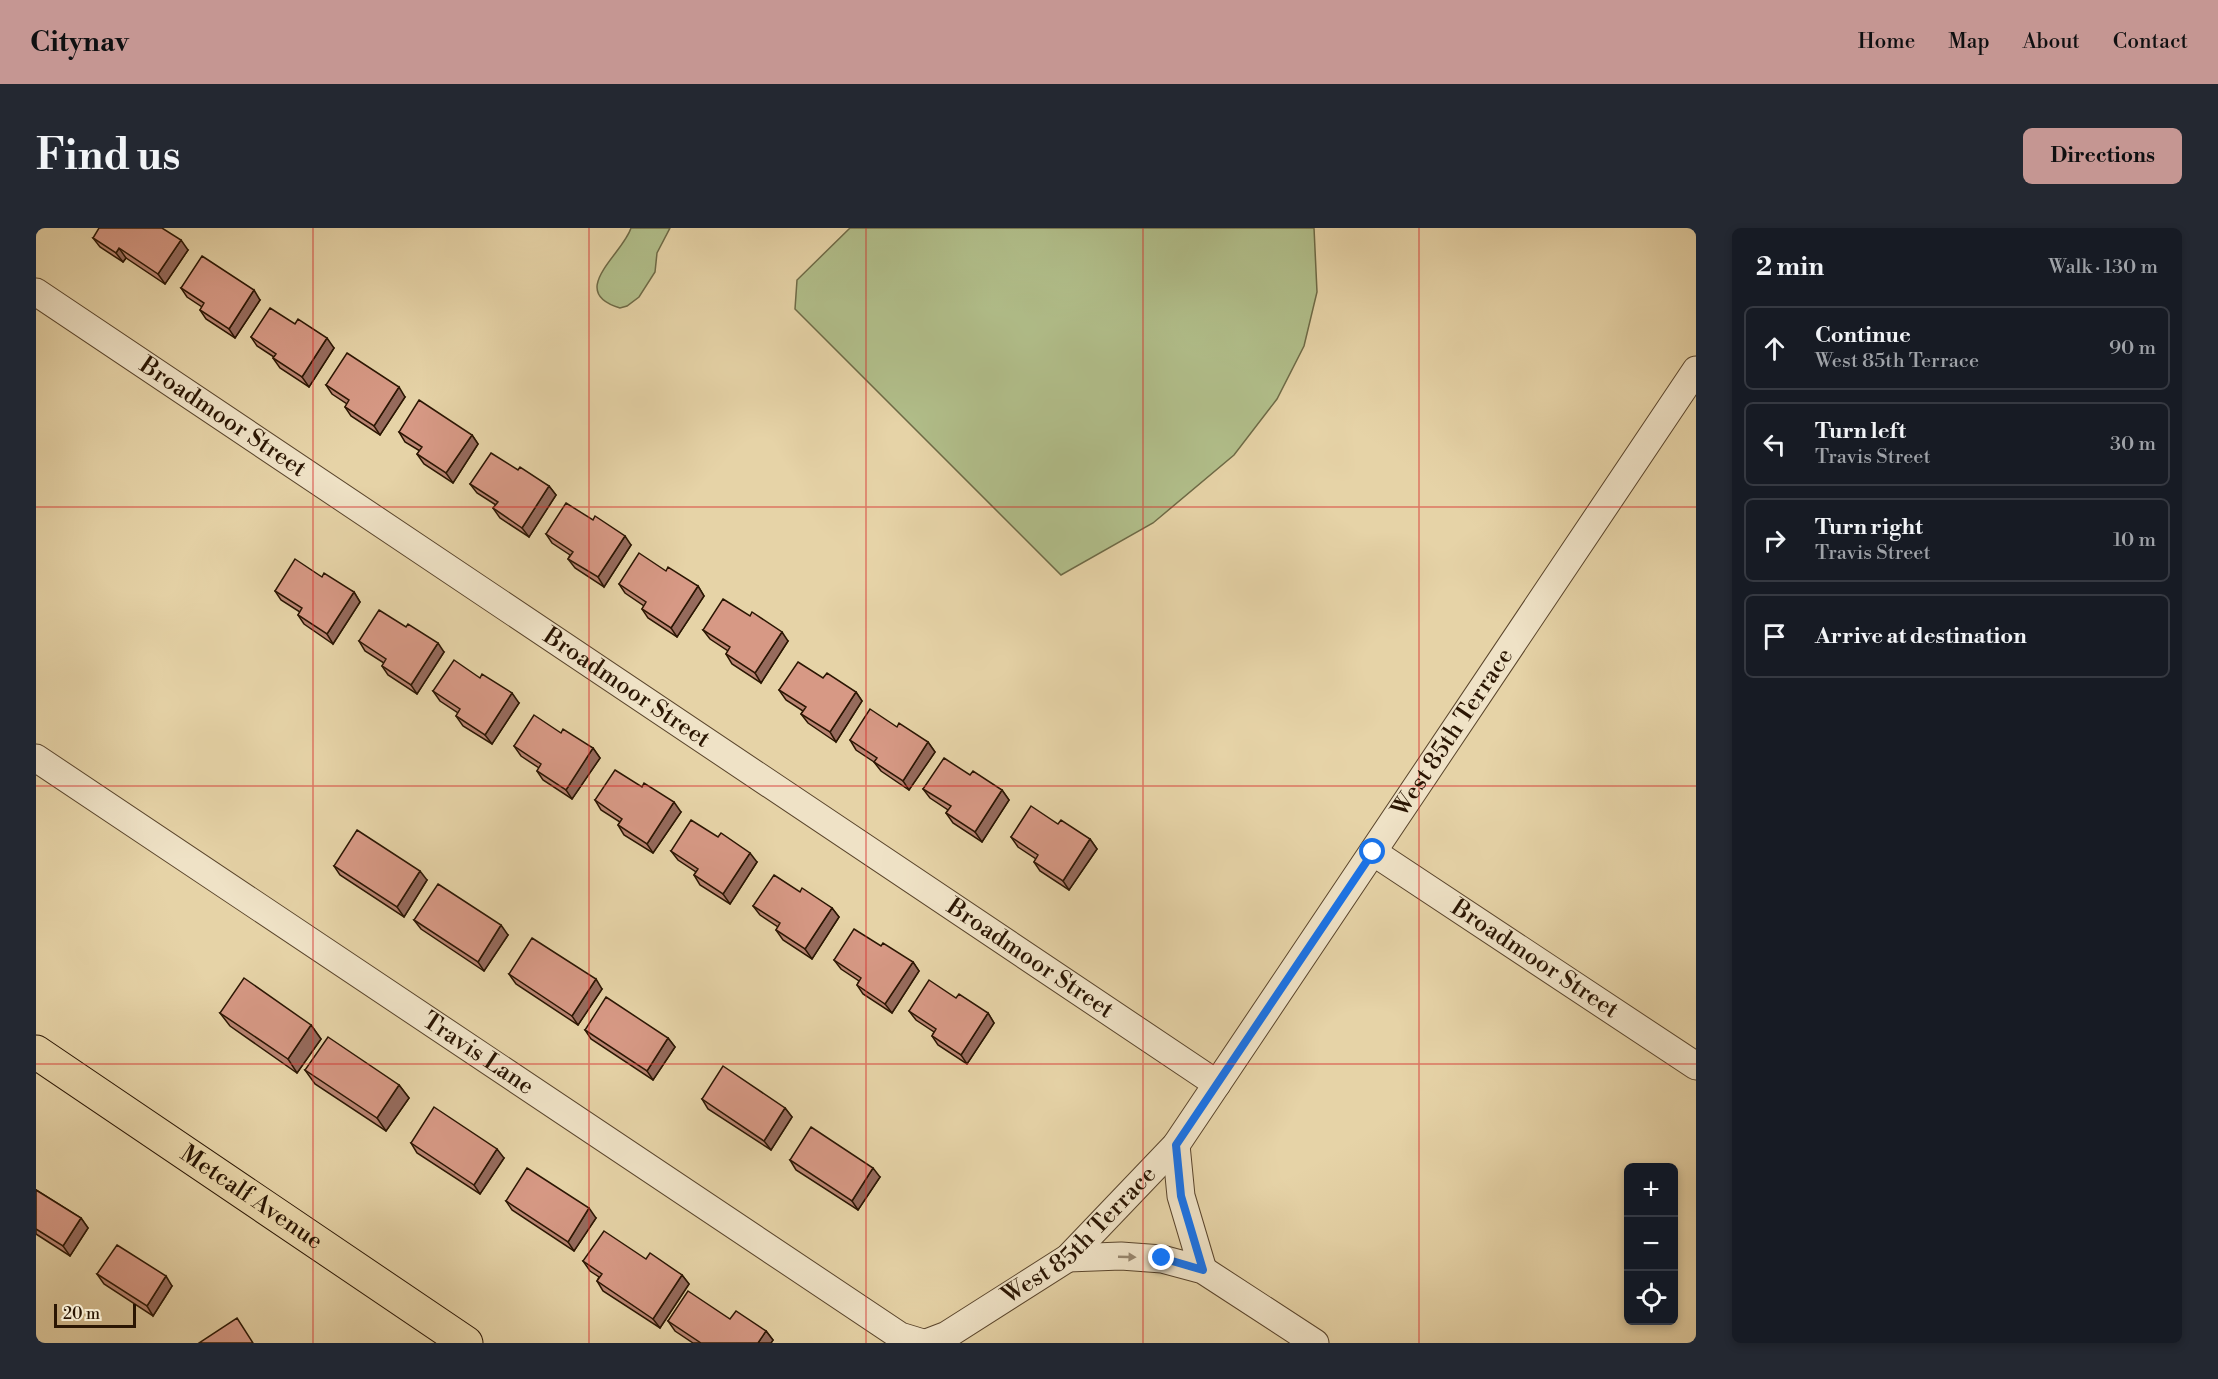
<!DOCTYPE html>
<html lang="en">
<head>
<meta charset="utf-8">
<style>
	body { margin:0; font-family:"Libre Bodoni",serif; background:#242831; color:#f1f3f6 }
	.controls { position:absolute; right:18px; bottom:18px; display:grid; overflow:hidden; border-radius:9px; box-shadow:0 3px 9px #0003 }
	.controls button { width:54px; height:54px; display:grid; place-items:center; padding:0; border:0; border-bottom:2px solid #363941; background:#171b24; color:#f1f3f6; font:30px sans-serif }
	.scale { position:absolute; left:18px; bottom:15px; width:82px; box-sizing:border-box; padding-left:6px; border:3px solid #2b1603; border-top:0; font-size:16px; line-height:21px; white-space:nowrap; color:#2b1603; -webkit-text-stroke:4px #efe2c6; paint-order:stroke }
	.stop { position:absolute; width:18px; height:18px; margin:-14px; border:4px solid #1a73e8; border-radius:50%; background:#fff }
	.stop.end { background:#1a73e8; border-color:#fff; box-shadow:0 2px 6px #0008 }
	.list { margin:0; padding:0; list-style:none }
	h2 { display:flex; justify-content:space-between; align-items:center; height:78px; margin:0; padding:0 24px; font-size:26px }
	h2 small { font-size:20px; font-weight:400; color:#9ea1a6 }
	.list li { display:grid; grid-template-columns:39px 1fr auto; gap:18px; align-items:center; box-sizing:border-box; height:84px; margin:0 12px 12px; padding:0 12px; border:2px solid #363941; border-radius:9px }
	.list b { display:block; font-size:22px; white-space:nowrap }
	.list p { margin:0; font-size:20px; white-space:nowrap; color:#9ea1a6 }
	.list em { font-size:20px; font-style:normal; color:#9ea1a6 }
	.icon { flex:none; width:33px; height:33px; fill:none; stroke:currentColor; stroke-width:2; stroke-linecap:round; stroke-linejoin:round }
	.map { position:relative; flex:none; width:1660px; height:1115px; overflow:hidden; border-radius:9px }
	header { display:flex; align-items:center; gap:36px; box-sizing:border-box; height:84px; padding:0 30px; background:#c59692; color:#111 }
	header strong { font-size:28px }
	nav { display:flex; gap:33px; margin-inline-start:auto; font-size:21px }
	.intro { display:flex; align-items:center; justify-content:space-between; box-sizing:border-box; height:144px; padding:0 36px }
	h1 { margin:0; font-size:42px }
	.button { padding:15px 27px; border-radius:9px; background:#c59692; color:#111; font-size:21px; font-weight:700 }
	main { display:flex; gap:36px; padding:0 36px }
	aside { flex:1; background:#171b24; border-radius:9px; box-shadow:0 3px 9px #0003 }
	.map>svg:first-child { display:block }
	.green { fill:#b1be8a; stroke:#6e6a46; stroke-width:1.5 }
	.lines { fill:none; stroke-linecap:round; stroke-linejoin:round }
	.minor-casing { stroke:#5a452c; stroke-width:29 }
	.primary-casing { stroke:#2b1603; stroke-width:35 }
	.minor { stroke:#efe2c6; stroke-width:27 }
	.primary { stroke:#e6d3a7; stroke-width:33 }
	.wall { fill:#b98472; stroke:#2b1603; stroke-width:1.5 }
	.shaded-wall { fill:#966b5d; stroke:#2b1603; stroke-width:1.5 }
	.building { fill:#d79985; stroke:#2b1603; stroke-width:1.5 }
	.oneway { fill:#97866e }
	.route { stroke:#1a73e8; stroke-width:8 }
	.grid { fill:none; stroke:#d62828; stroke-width:1.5; stroke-opacity:0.55 }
	.labels { text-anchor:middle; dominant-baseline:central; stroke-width:5; stroke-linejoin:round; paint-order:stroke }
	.street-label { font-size:24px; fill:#2b1603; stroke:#efe2c6 }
</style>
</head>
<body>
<header>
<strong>Citynav</strong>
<nav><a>Home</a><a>Map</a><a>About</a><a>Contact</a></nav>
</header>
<div class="intro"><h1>Find us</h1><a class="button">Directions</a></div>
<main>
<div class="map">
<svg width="1660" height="1115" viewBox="0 0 1660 1115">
	<rect width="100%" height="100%" fill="#e6d3a7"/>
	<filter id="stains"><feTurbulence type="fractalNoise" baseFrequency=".00333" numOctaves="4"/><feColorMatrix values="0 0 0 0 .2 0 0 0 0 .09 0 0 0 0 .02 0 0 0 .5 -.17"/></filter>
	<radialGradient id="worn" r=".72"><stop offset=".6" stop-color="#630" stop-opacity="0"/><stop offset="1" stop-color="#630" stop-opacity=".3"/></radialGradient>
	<!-- green -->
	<path class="green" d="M595,0H634L621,25L619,44L603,69L591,78L584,80C530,64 587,26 595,0Z
		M814,0H1278L1281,64L1268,118L1241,171L1198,227L1117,295L1025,347L759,81L761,52Z"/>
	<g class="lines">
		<defs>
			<g id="minor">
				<path id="s1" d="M0,64L1181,856"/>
				<path id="s2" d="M0,530L864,1108L887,1115"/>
				<path id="s3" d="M1337,624L1660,838"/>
				<path d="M1140,917L1145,968L1167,1042"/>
				<path d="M1032,1030L1085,1028L1126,1031L1167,1042L1279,1115"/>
				<path id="s4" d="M890,1115L911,1107L1032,1030L1140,917L1660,142"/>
			</g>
			<g id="primary">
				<path id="s5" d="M0,824L430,1115"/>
			</g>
		</defs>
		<!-- minor casing -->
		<use href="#minor" class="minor-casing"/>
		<!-- primary casing -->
		<use href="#primary" class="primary-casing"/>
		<!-- minor -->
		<use href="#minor" class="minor"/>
		<!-- primary -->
		<use href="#primary" class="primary"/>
	</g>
	<!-- wall -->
	<path class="wall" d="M57,10L152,22L129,56L90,30L87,34L64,19Z
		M145,60L224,72L199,110L170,91L164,82L166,79L151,69Z
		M259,96L298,120L273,159L244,140L237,130L238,129L221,118L215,109Z
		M290,157L369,169L344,207L315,188L309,179L311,176L296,166Z
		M363,204L436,207L442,216L417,255L388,236L381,226L384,223L369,214Z
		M482,242L513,258L520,267L493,309L464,290L457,280L460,277L441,265L434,256Z
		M510,306L595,317L568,359L539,340L532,331L534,327L516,315Z
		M630,343L662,358L668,368L641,409L612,390L606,381L608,378L589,365L583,356Z
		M286,349L318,364L324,374L297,416L268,396L262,387L264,384L245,372L239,363Z
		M667,402L752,413L725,455L696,436L690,426L692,423L674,411Z
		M323,413L408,424L381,466L352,447L346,438L348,435L329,423Z
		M787,450L820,464L826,473L800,514L772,495L765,486L767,483L750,472L743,462Z
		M397,463L483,475L456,516L427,498L420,488L422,485L404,473Z
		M861,499L892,514L899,524L873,562L845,543L838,534L820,522L814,512Z
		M525,505L557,520L564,530L536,571L507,552L501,543L503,540L485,528L478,518Z
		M934,547L966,562L973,572L946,614L917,595L910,585L912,582L894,570L887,561Z
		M559,572L645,584L617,625L588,607L582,597L584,594L565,582Z
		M1022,596L1054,611L1061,621L1033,662L1004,643L998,634L1000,631L982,619L975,609Z
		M635,623L721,634L694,676L664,657L658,647L660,644L642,632Z
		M298,638L391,652L368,689L304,647Z
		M764,664L796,680L803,689L776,731L747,712L740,702L742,699L724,687L717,678Z
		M378,692L472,707L448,743L385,701Z
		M845,718L877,734L883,743L856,785L827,766L821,757L823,753L805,741L798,732Z
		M473,746L566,761L542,797L480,756Z
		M920,770L952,785L958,795L931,836L902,817L896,808L898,804L880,792L873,783Z
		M184,785L275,797L285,811L261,845L194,798Z
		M549,802L632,810L639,819L617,852L555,811Z
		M269,842L363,857L373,870L350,903L279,856Z
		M666,871L749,880L756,889L735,922L672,881Z
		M375,915L468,930L444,966L381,925Z
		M754,932L844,949L822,982L760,942Z
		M0,962L45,990L52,1000L34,1028L0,1006Z
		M470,973L560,990L538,1023L476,982Z
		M610,1031L646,1047L653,1056L624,1100L567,1063L561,1053L563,1049L554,1043L547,1033Z
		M61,1046L136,1058L117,1088L68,1056Z
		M694,1091L730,1103L737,1112L735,1115H657L639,1103L632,1093Z"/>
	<!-- shaded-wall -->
	<path class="shaded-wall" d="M145,12L152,22L129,56L122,46Z
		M83,20L90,30L87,34L80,25Z
		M218,62L224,72L199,110L193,101Z
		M291,110L298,120L273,159L266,149Z
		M363,159L369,169L344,207L338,198Z
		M436,207L442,216L417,255L410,245Z
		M513,258L520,267L493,309L486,300Z
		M589,308L595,317L568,359L562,349Z
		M662,358L668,368L641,409L635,400Z
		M318,364L324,374L297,416L291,406Z
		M746,404L752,413L725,455L719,445Z
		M402,415L408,424L381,466L375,457Z
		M820,464L826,473L800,514L794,504Z
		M476,465L483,475L456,516L449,507Z
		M892,514L899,524L873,562L867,553Z
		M557,520L564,530L536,571L530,562Z
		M966,562L973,572L946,614L939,604Z
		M638,574L645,584L617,625L611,616Z
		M1054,611L1061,621L1033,662L1027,653Z
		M714,625L721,634L694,676L687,666Z
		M384,643L391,652L368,689L361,679Z
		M796,680L803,689L776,731L769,721Z
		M465,697L472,707L448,743L442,734Z
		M877,734L883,743L856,785L849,776Z
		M560,751L566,761L542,797L536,788Z
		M952,785L958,795L931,836L925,827Z
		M275,797L285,811L261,845L252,831Z
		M632,810L639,819L617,852L611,843Z
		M363,857L373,870L350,903L341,890Z
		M749,880L756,889L735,922L728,913Z
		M461,921L468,930L444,966L438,957Z
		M837,940L844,949L822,982L816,973Z
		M553,980L560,990L538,1023L532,1014Z
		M45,990L52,1000L34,1028L27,1018Z
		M646,1047L653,1056L624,1100L617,1091Z
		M130,1048L136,1058L117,1088L111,1078Z
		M730,1103L737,1112L735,1115H722Z"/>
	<!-- building -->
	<path class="building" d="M63,0H126L145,12L122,46L83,20L80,25L57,10Z
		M166,28L218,62L193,101L164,82L168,75L145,60Z
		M234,80L259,96L262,91L291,110L266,149L237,130L240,126L215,109Z
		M311,125L363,159L338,198L309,179L313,172L290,157Z
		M383,172L436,207L410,245L381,226L386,219L363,204Z
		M455,225L482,242L484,239L513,258L486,300L457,280L462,274L434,256Z
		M530,275L557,292L559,288L589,308L562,349L532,331L537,324L510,306Z
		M603,325L630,343L632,339L662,358L635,400L606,381L610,374L583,356Z
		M259,331L286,349L288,345L318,364L291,406L262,387L266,380L239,363Z
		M687,371L714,388L716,384L746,404L719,445L690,426L694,419L667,402Z
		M343,382L370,399L372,396L402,415L375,457L346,438L350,431L323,413Z
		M418,432L444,450L446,446L476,465L449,507L420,488L424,481L397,463Z
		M762,434L787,450L791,445L820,464L794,504L765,486L770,479L743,462Z
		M834,481L861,499L863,495L892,514L867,553L838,534L841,530L814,512Z
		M498,487L525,505L527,501L557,520L530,562L501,543L505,536L478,518Z
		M908,530L934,547L937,543L966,562L939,604L910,585L915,578L887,561Z
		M579,542L606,559L608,555L638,574L611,616L582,597L586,591L559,572Z
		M995,578L1022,596L1025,592L1054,611L1027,653L998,634L1002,627L975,609Z
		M655,592L682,609L685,605L714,625L687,666L658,647L662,641L635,623Z
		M321,602L384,643L361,679L298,638Z
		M738,647L764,664L766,660L796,680L769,721L740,702L744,695L717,678Z
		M402,656L465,697L442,734L378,692Z
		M818,701L845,718L847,715L877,734L849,776L821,757L825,750L798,732Z
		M496,710L560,751L536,788L473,746Z
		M208,750L275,797L252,831L184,785Z
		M893,752L920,770L923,766L952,785L925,827L896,808L900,801L873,783Z
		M570,769L632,810L611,843L549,802Z
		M292,809L363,857L341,890L269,842Z
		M687,838L749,880L728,913L666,871Z
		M398,879L461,921L438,957L375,915Z
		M775,899L837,940L816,973L754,932Z
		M491,940L553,980L532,1014L470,973Z
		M0,962L45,990L27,1018L0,1001Z
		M568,1003L610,1031L614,1025L646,1047L617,1091L561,1053L566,1046L547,1033Z
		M81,1017L130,1048L111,1078L61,1046Z
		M652,1063L694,1091L700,1083L730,1103L722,1115H665L632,1093Z
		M201,1090L217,1115H163Z"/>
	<!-- one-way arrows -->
	<defs><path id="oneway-solid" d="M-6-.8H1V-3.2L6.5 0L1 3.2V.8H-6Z" transform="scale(1.5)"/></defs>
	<use class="oneway" href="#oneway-solid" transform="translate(1091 1029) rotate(2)"/>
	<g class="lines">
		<!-- route -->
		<path class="route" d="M1126,1030L1167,1042L1145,968L1140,917L1337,624"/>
	</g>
	<!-- grid -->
	<path class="grid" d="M277,0V1115M553,0V1115M830,0V1115M1107,0V1115M1383,0V1115M0,279H1660M0,558H1660M0,836H1660"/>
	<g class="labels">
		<!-- street labels -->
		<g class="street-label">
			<text stroke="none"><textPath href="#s1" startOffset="225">Broadmoor Street</textPath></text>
			<text stroke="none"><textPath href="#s1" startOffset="711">Broadmoor Street</textPath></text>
			<text stroke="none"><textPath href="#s4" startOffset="819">West 85th Terrace</textPath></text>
			<text stroke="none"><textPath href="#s1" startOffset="1197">Broadmoor Street</textPath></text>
			<text stroke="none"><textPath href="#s3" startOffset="194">Broadmoor Street</textPath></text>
			<text stroke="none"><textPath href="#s2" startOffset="532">Travis Lane</textPath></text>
			<text stroke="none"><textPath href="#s5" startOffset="260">Metcalf Avenue</textPath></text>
			<text stroke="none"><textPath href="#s4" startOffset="189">West 85th Terrace</textPath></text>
		</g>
	</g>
	<rect width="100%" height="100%" filter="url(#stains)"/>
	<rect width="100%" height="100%" fill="url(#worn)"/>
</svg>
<div class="controls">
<button>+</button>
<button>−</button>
<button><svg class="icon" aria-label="locate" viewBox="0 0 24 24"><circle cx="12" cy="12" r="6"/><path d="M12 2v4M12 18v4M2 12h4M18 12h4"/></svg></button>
</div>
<div class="scale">20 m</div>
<div class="stop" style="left:1337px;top:624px"></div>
<div class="stop end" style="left:1126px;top:1030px"></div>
</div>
<aside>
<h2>2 min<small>Walk · 130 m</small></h2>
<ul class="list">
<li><svg class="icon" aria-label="ahead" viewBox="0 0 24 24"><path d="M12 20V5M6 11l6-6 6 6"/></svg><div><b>Continue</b><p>West 85th Terrace</p></div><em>90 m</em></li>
<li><svg class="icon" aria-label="left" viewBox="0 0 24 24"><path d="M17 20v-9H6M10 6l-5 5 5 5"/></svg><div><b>Turn left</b><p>Travis Street</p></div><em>30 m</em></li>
<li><svg class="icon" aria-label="right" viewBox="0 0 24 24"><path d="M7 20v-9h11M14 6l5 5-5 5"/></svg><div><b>Turn right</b><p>Travis Street</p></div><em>10 m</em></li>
<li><svg class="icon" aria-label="arrive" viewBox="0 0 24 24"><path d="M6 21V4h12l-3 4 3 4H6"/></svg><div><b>Arrive at destination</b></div></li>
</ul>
</aside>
</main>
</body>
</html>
